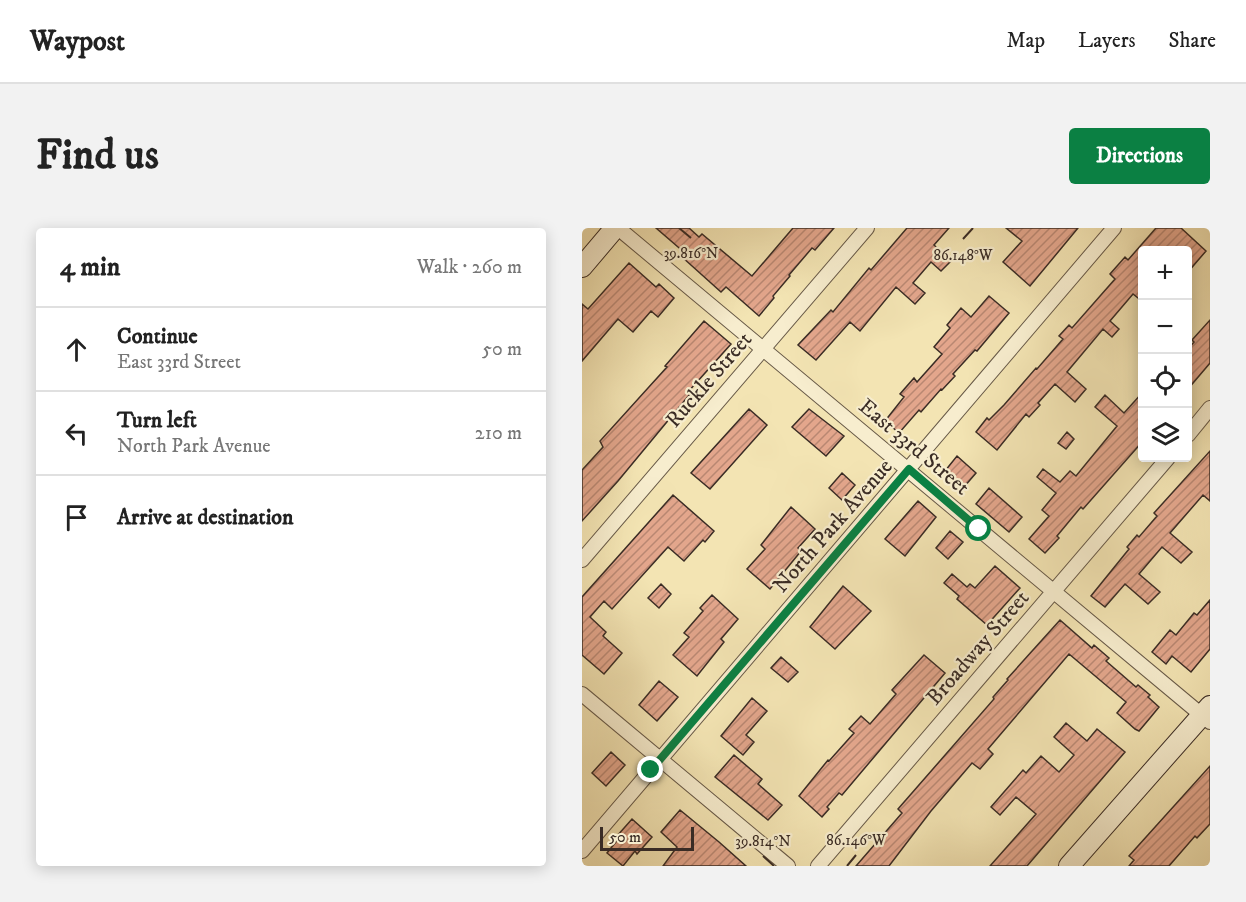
<!DOCTYPE html>
<html lang="en">
<head>
<meta charset="utf-8">
<style>
	body { margin:0; font-family:"IM FELL DW Pica",serif; background:#f2f2f2; color:#222 }
	.controls { position:absolute; right:18px; top:18px; display:grid; overflow:hidden; border-radius:6px; box-shadow:0 3px 15px #0003 }
	.controls button { width:54px; height:54px; display:grid; place-items:center; padding:0; border:0; border-bottom:2px solid #e0e0e0; background:#fff; color:#222; font:30px sans-serif }
	.scale { position:absolute; left:18px; bottom:15px; width:94px; box-sizing:border-box; padding-left:6px; border:3px solid #3a2c25; border-top:0; font-size:16px; line-height:21px; white-space:nowrap; color:#3a2c25; -webkit-text-stroke:4px #f7edce; paint-order:stroke }
	.stop { position:absolute; width:18px; height:18px; margin:-14px; border:4px solid #0b8043; border-radius:50%; background:#fff }
	.stop.end { background:#0b8043; border-color:#fff; box-shadow:0 2px 6px #0008 }
	.list { margin:0; padding:0; list-style:none }
	h2 { display:flex; justify-content:space-between; align-items:center; height:78px; margin:0; padding:0 24px; font-size:26px }
	h2 small { font-size:20px; font-weight:400; color:#767676 }
	.list li { display:grid; grid-template-columns:39px 1fr auto; gap:18px; align-items:center; box-sizing:border-box; height:84px; padding:0 24px; border-top:2px solid #e0e0e0 }
	.list b { display:block; font-size:22px; white-space:nowrap }
	.list p { margin:0; font-size:20px; white-space:nowrap; color:#767676 }
	.list em { font-size:20px; font-style:normal; color:#767676 }
	.icon { flex:none; width:33px; height:33px; fill:none; stroke:currentColor; stroke-width:2; stroke-linecap:round; stroke-linejoin:round }
	.map { position:relative; flex:none; width:628px; height:638px; overflow:hidden; border-radius:6px }
	header { display:flex; align-items:center; gap:36px; box-sizing:border-box; height:84px; padding:0 30px; background:#fff; border-bottom:2px solid #e0e0e0 }
	header strong { font-size:28px }
	nav { display:flex; gap:33px; margin-inline-start:auto; font-size:21px }
	.intro { display:flex; align-items:center; justify-content:space-between; box-sizing:border-box; height:144px; padding:0 36px }
	h1 { margin:0; font-size:42px }
	.button { padding:15px 27px; border-radius:6px; background:#0b8043; color:#fff; font-size:21px; font-weight:700 }
	main { display:flex; gap:36px; padding:0 36px }
	aside { flex:1; background:#fff; border-radius:6px; box-shadow:0 3px 15px #0003 }
	.map>svg:first-child { display:block }
	.building { fill:url(#building-hatch); stroke:#3a2c25; stroke-width:1.5 }
	.lines { fill:none; stroke-linecap:round; stroke-linejoin:round }
	.minor-casing { stroke:#685a48; stroke-width:16 }
	.secondary-casing { stroke:#3a2c25; stroke-width:22 }
	.minor { stroke:#f7edce; stroke-width:14 }
	.secondary { stroke:#f7edce; stroke-width:20 }
	.route { stroke:#0b8043; stroke-width:8 }
	.ticks { fill:none; stroke:#3a2c25; stroke-width:2 }
	.labels { text-anchor:middle; dominant-baseline:central; stroke-width:4.5; stroke-linejoin:round; paint-order:stroke }
	.street-label { font-size:22px; fill:#3a2c25; stroke:#f7edce }
	.ticks-label { font-size:15px; text-anchor:middle; fill:#3a2c25; stroke:#f7edce; stroke-width:4.5; stroke-linejoin:round; paint-order:stroke }
</style>
</head>
<body>
<header>
<strong>Waypost</strong>
<nav><a>Map</a><a>Layers</a><a>Share</a></nav>
</header>
<div class="intro"><h1>Find us</h1><a class="button">Directions</a></div>
<main>
<aside>
<h2>4 min<small>Walk · 260 m</small></h2>
<ul class="list">
<li><svg class="icon" aria-label="ahead" viewBox="0 0 24 24"><path d="M12 20V5M6 11l6-6 6 6"/></svg><div><b>Continue</b><p>East 33rd Street</p></div><em>50 m</em></li>
<li><svg class="icon" aria-label="left" viewBox="0 0 24 24"><path d="M17 20v-9H6M10 6l-5 5 5 5"/></svg><div><b>Turn left</b><p>North Park Avenue</p></div><em>210 m</em></li>
<li><svg class="icon" aria-label="arrive" viewBox="0 0 24 24"><path d="M6 21V4h12l-3 4 3 4H6"/></svg><div><b>Arrive at destination</b></div></li>
</ul>
</aside>
<div class="map">
<svg width="628" height="638" viewBox="0 0 628 638">
	<defs>
		<pattern id="building-hatch" width="6" height="6" patternUnits="userSpaceOnUse" patternTransform="scale(1.5)"><rect width="6" height="6" fill="#e3a68c"/><path d="M-1 1l2-2M0 6l6-6M5 7l2-2" fill="none" stroke="#b98772"/></pattern>
	</defs>
	<rect width="100%" height="100%" fill="#f3e4b3"/>
	<filter id="stains"><feTurbulence type="fractalNoise" baseFrequency=".00333" numOctaves="4"/><feColorMatrix values="0 0 0 0 .2 0 0 0 0 .09 0 0 0 0 .02 0 0 0 .5 -.17"/></filter>
	<radialGradient id="worn" r=".72"><stop offset=".6" stop-color="#630" stop-opacity="0"/><stop offset="1" stop-color="#630" stop-opacity=".3"/></radialGradient>
	<!-- building -->
	<path class="building" d="M74,0H107L117,9L120,6L170,48L211,0H252L233,22L230,20L207,47L208,48L191,68L192,70L177,88L144,59L139,64L100,29L103,25Z
		M325,0H367L352,17L369,33L359,43L349,34L331,55L343,65L333,76L314,59L278,103L268,94L234,132L216,117L249,82L251,84L287,40L289,42Z
		M424,0H496L448,58L421,34L440,13Z
		M574,0H599L624,23L606,44V22H561V74L551,66L528,93L537,101L530,109L521,101L485,144L504,161L493,174L473,156L456,175L458,177L447,189L444,186L415,222L394,204L405,190L407,192L422,177L454,140L455,141L481,111L477,108L487,97L490,100L533,51L528,46L543,29L546,32Z
		M47,35L74,59L77,56L92,70L76,89L69,83L51,104L36,91L0,133V76L6,81Z
		M407,68L427,85L395,123L393,122L371,146L373,148L360,162L359,161L339,184L337,182L317,205L303,193L322,169L318,166L332,150L335,154L360,126L352,119L368,100L365,97L379,80L389,89Z
		M628,92V135L606,161V121L612,114L610,112Z
		M122,93L149,116L106,164L108,166L36,253L0,293V242L21,219L18,213L85,139L83,138Z
		M561,164V213L501,281L499,279L475,308L477,310L463,325L447,311L467,288L460,282L474,265L455,249L461,241L478,254L488,243L494,248L535,198L513,179L523,167L542,185Z
		M167,181L185,197L128,261L109,245Z
		M227,181L262,208L244,228L210,199Z
		M485,204L492,211L484,221L476,215Z
		M628,223V273L621,267L588,305L610,324L599,335L580,319L557,346L578,364L566,376L543,356L523,379L509,368L547,321L545,319L555,307L557,309L575,288L572,285Z
		M375,228L394,245L382,259L363,243Z
		M260,245L273,257L260,272L247,260Z
		M407,260L440,289L427,304L394,276Z
		M91,267L132,303L123,314L121,312L102,333L86,319L30,381L22,373L8,389L24,404L21,408L40,425L22,446L0,427V369Z
		M336,273L354,289L323,328L303,311Z
		M209,279L233,301L216,320L219,323L188,361L165,341L183,321L179,317Z
		M368,303L381,314L366,331L354,320Z
		M413,338L438,360L405,397L375,371L377,368L362,355L370,346L385,359L388,356L393,360Z
		M79,356L89,366L77,380L66,370Z
		M261,358L289,383L253,421L228,399Z
		M130,367L156,391L139,411L142,414L115,448L91,427L107,409L102,405L121,383L118,380Z
		M628,372V421L609,444L590,428L584,436L570,424L588,402L594,407L612,385L615,387Z
		M478,392L510,420L512,417L527,430L524,433L554,459L556,457L568,467L566,469L577,479L568,490L557,503L553,501L535,485L544,474L487,426L406,521L411,526L398,541L390,535L349,583L307,638H274L320,585L316,581L412,471L411,469L426,452L425,451Z
		M342,427L363,445L260,567L257,565L245,579L247,581L240,589L217,568L246,532L247,533L272,505L267,501L279,488L288,496L314,466L310,462Z
		M199,429L216,444L206,454L189,440Z
		M77,453L96,469L75,493L57,477Z
		M170,470L185,483L164,507L172,514L161,527L139,508Z
		M484,495L505,513L515,501L543,524L445,638H408L454,586L434,569L418,587L409,579L441,542L444,545L459,528L477,544L492,527L472,509Z
		M29,524L43,537L24,558L10,545Z
		M152,527L180,551L176,556L200,577L186,592L133,549Z
		M628,538V596L615,610L613,608L587,638H547L552,632L547,628Z
		M98,582L137,614L164,638H81L95,619L79,604Z
		M50,591L70,609L55,626L53,623L41,638L25,625L37,610L35,608Z"/>
	<g class="lines">
		<defs>
			<path id="minor" d="M36,0L628,494
				M606,207L628,180
				M0,332L285,0
				M0,466L206,638
				M0,623L532,0
				M236,638L586,230"/>
			<path id="secondary" d="M0,39L33,0
				M487,638L628,478"/>
		</defs>
		<!-- minor casing -->
		<use href="#minor" class="minor-casing"/>
		<!-- secondary casing -->
		<use href="#secondary" class="secondary-casing"/>
		<!-- minor -->
		<use href="#minor" class="minor"/>
		<!-- secondary -->
		<use href="#secondary" class="secondary"/>
	</g>
	<g class="lines">
		<!-- route -->
		<path class="route" d="M69,542L327,241L397,301"/>
	</g>
	<!-- ticks -->
	<path class="ticks" d="M97,0L109,10M381,11L391,0M181,628L192,638M265,638L274,627"/>
	<g class="labels">
		<!-- street labels -->
		<g class="street-label">
			<text transform="translate(127 152) rotate(-49)">Ruckle Street</text>
			<text transform="translate(332 219) rotate(40)">East 33rd Street</text>
			<text transform="translate(251 298) rotate(-49)">North Park Avenue</text>
			<text transform="translate(396 420) rotate(-49)">Broadway Street</text>
		</g>
	</g>
	<g class="ticks-label">
		<text x="109" y="30">39.816°N</text>
		<text x="381" y="32">86.148°W</text>
		<text x="274" y="617">86.146°W</text>
		<text x="181" y="618">39.814°N</text>
	</g>
	<rect width="100%" height="100%" filter="url(#stains)"/>
	<rect width="100%" height="100%" fill="url(#worn)"/>
</svg>
<div class="controls">
<button>+</button>
<button>−</button>
<button><svg class="icon" aria-label="locate" viewBox="0 0 24 24"><circle cx="12" cy="12" r="6"/><path d="M12 2v4M12 18v4M2 12h4M18 12h4"/></svg></button>
<button><svg class="icon" aria-label="layers" viewBox="0 0 24 24"><path d="M12 4l9 5-9 5-9-5zM3 14l9 5 9-5"/></svg></button>
</div>
<div class="scale">50 m</div>
<div class="stop" style="left:397px;top:301px"></div>
<div class="stop end" style="left:69px;top:542px"></div>
</div>
</main>
</body>
</html>
